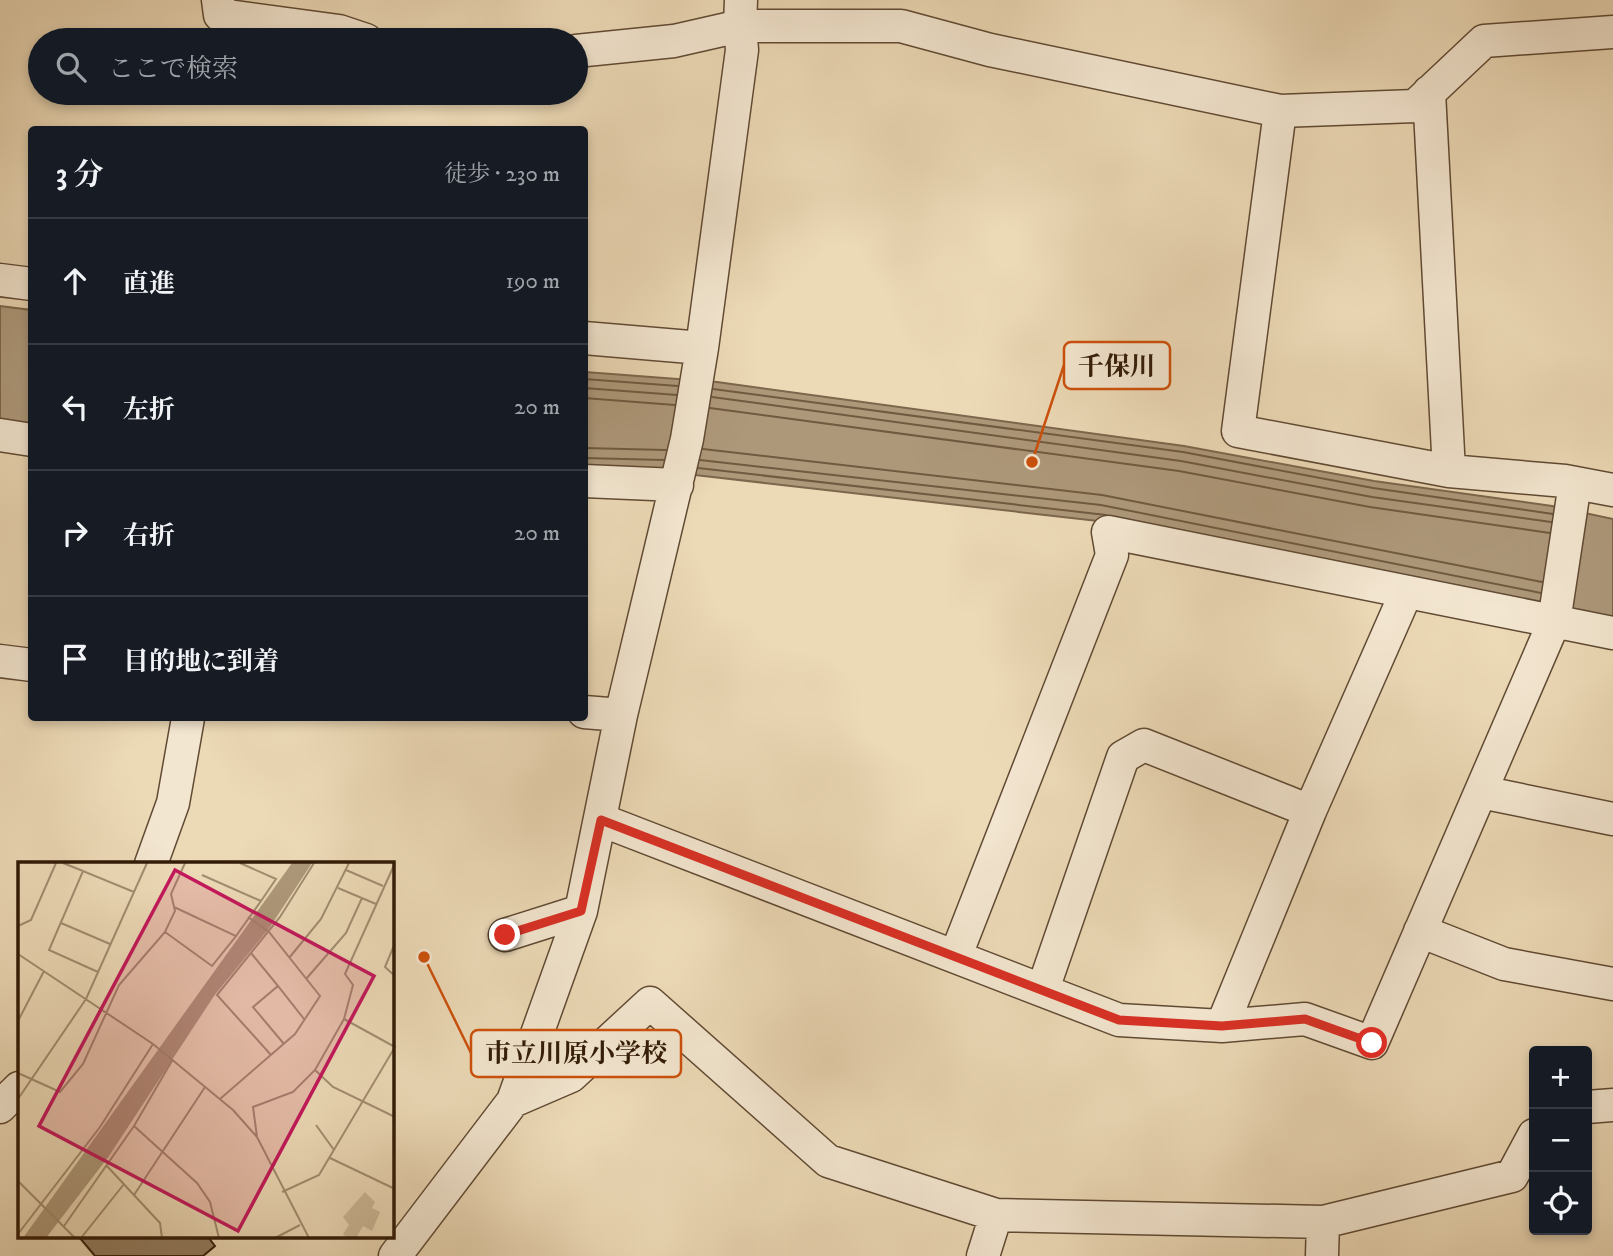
<!DOCTYPE html>
<html lang="ja">
<head>
<meta charset="utf-8">
<style>
	body { margin:0; font-family:"IM FELL DW Pica","Noto Serif JP",serif; background:#242831; color:#f1f3f6 }
	.controls { position:absolute; right:21px; bottom:21px; display:grid; overflow:hidden; border-radius:7px; box-shadow:0 4px 10px #0003 }
	.controls button { width:63px; height:63px; display:grid; place-items:center; padding:0; border:0; border-bottom:2px solid #363941; background:#171b24; color:#f1f3f6; font:35px sans-serif }
	.stop { position:absolute; width:21px; height:21px; margin:-16px; border:5px solid #d93025; border-radius:50%; background:#fff }
	.stop.end { background:#d93025; border-color:#fff; box-shadow:0 2px 7px #0008 }
	.list { margin:0; padding:0; list-style:none }
	h2 { display:flex; justify-content:space-between; align-items:center; height:91px; margin:0; padding:0 28px; font-size:30px }
	h2 small { font-size:23px; font-weight:400; color:#9ea1a6 }
	.list li { display:grid; grid-template-columns:46px 1fr auto; gap:21px; align-items:center; box-sizing:border-box; height:126px; padding:0 28px; border-top:2px solid #363941 }
	.list b { display:block; font-size:26px; white-space:nowrap }
	.list em { font-size:23px; font-style:normal; color:#9ea1a6 }
	.icon { flex:none; width:38px; height:38px; fill:none; stroke:currentColor; stroke-width:2; stroke-linecap:round; stroke-linejoin:round }
	.map { position:relative; flex:none; width:1613px; height:1256px; overflow:hidden }
	.search { position:absolute; background:#171b24; box-shadow:0 4px 10px #0003; left:28px; top:28px; width:560px; height:77px; display:flex; align-items:center; gap:18px; box-sizing:border-box; padding:0 24px; border-radius:38px; color:#9ea1a6; font-size:26px }
	.panel { position:absolute; background:#171b24; box-shadow:0 4px 10px #0003; left:28px; top:126px; width:560px; height:595px; border-radius:7px }
	.map>svg:first-child { display:block }
	.water { fill:#ad987a; stroke:#7c664c; stroke-width:2 }
	.lines { fill:none; stroke-linecap:round; stroke-linejoin:round }
	.shore { stroke:#705a40; stroke-width:2 }
	.building { fill:#937e62; stroke:#321b07; stroke-width:2 }
	.minor-casing { stroke:#604a33; stroke-width:35 }
	.minor { stroke:#f3e6d0; stroke-width:32 }
	.route { stroke:#d93025; stroke-width:9 }
	.inset-road { fill:none; stroke:#a28d70; stroke-width:2 }
	.view { fill:#c2185b; fill-opacity:0.15; stroke:#c2185b; stroke-width:3.5 }
	.inset-edge { fill:none; stroke:#321b07; stroke-width:3.5 }
	.leader { fill:none; stroke:#cd500b; stroke-width:2.5 }
	.callout-dot { fill:#cd500b; stroke:#f3e6d0; stroke-width:2.5 }
	.callout { fill:#f3e6d0; stroke:#cd500b; stroke-width:2.5 }
	.callout-label { font-size:26px; text-anchor:middle; font-weight:bold; fill:#321b07 }
</style>
</head>
<body>
<div class="map">
<svg width="1613" height="1256" viewBox="0 0 1613 1256">
	<rect width="100%" height="100%" fill="#ecd9b6"/>
	<filter id="stains"><feTurbulence type="fractalNoise" baseFrequency=".00286" numOctaves="4"/><feColorMatrix values="0 0 0 0 .2 0 0 0 0 .09 0 0 0 0 .02 0 0 0 .5 -.17"/></filter>
	<radialGradient id="worn" r=".72"><stop offset=".6" stop-color="#630" stop-opacity="0"/><stop offset="1" stop-color="#630" stop-opacity=".3"/></radialGradient>
	<!-- water -->
	<path class="water" d="M0,306L31,310V425L0,419Z
		M585,372L717,382L1184,446L1374,481L1552,506L1613,519V619L1098,521L695,475L640,477L585,474Z"/>
	<g class="lines">
		<!-- shore -->
		<path class="shore" d="M584,379L678,386
			M584,388L677,395
			M713,389L1183,452L1373,488L1553,514
			M712,397L1181,461L1372,497L1551,522
			M584,398L675,405
			M710,408L1179,471L1370,507L1550,533
			M584,448L666,450
			M703,449L1102,495L1542,582
			M584,458L664,460
			M700,460L1101,505L1541,593
			M698,468L1106,515"/>
	</g>
	<!-- building -->
	<path class="building" d="M79,1237H208L215,1246L203,1256H95Z"/>
	<g class="lines">
		<defs>
			<path id="minor" d="M218,0L220,15L339,31L366,40
				M576,51L674,41L740,26H901L990,50L1280,111L1415,106L1484,41L1613,32
				M1280,111L1238,431L1449,471L1429,92
				M0,280L32,284
				M584,338L702,348
				M0,435L32,440
				M1449,471L1565,481L1613,490
				M584,481L677,485
				M0,661L32,665
				M584,712L621,715
				M1481,792L1613,819
				M1310,811L1406,593
				M601,820L1119,1020L1222,1026L1305,1019L1372,1043L1554,622L1575,483
				M151,864L173,803L188,718
				M1420,931L1504,964L1613,984
				M505,935L581,911
				M956,955L1112,555L1108,532L1613,633
				M1043,989L1123,757L1144,745L1310,811L1222,1026
				M513,1101L571,1076L650,1003L828,1161L996,1215L1323,1222L1512,1176L1534,1135
				M0,1107L19,1088
				M1587,1107L1613,1105
				M395,1256L513,1101L581,911L621,715L687,439L702,348L742,50L740,26L741,0
				M983,1256L996,1215
				M1322,1256L1323,1222"/>
		</defs>
		<!-- minor casing -->
		<use href="#minor" class="minor-casing"/>
		<!-- minor -->
		<use href="#minor" class="minor"/>
	</g>
	<g class="lines">
		<!-- route -->
		<path class="route" d="M505,935L581,911L601,820L1119,1020L1222,1026L1305,1019L1372,1043"/>
	</g>
	<!-- overview -->
	<g transform="translate(18 862)">
		<rect width="376" height="376" fill="#ecd9b6"/>
		<path d="M347,330L357,340L354,346L362,350L354,369L345,364L338,376H329L325,372L331,363L325,355Z" fill="#ccb998"/>
		<path d="M274,1H294L252,65L196,134L91,294L28,376H5Z" fill="#ad987a"/>
		<path class="inset-road" d="M45,1L65,9M222,1L258,17L243,39M328,8L365,24M184,13L243,39L218,74M320,26L358,42M43,61L92,82M0,64L13,58L38,1M147,70L194,104L218,74L156,45M377,81L367,105L377,114M233,91L260,124M0,92L135,182L215,248L239,275L291,376M271,96L303,57L331,1M80,110L31,88L65,9L116,30M288,117L328,71L344,36M0,159L26,109M266,182L235,145L260,124L286,157M253,193L199,133L262,55L296,1M297,208L315,225L377,255M0,211L42,230L65,202L101,123L147,70L157,49L153,32L167,1M0,237L68,137L129,1M202,237L277,172L302,134L251,70L230,55M298,263L316,288M116,264L179,321L192,340L201,376M239,275L235,245L275,230L297,208L326,157L335,123L327,112L377,1M312,296L377,327M88,303L142,361L144,376M0,319L57,376M264,330L301,313L377,185L326,157M116,333L187,225M46,364L116,264L155,197M0,372L82,265L135,182M63,376L106,322M257,376L282,363"/>
		<path class="view" d="M157,8L356,114L220,369L21,264Z"/>
		<rect width="376" height="376" class="inset-edge"/>
	</g>
	<!-- callouts -->
	<path class="leader" d="M1032 462L1064 365M424 957L471 1053"/>
	<g class="callout-dot">
		<circle cx="1032" cy="462" r="7"/>
		<circle cx="424" cy="957" r="7"/>
	</g>
	<g class="callout">
		<rect x="1064" y="342" width="106" height="47" rx="7"/>
		<rect x="471" y="1030" width="210" height="47" rx="7"/>
	</g>
	<g class="callout-label">
		<text x="1117" y="375">千保川</text>
		<text x="576" y="1062">市立川原小学校</text>
	</g>
	<rect width="100%" height="100%" filter="url(#stains)"/>
	<rect width="100%" height="100%" fill="url(#worn)"/>
</svg>
<div class="controls">
<button>+</button>
<button>−</button>
<button><svg class="icon" aria-label="locate" viewBox="0 0 24 24"><circle cx="12" cy="12" r="6"/><path d="M12 2v4M12 18v4M2 12h4M18 12h4"/></svg></button>
</div>
<div class="stop" style="left:1372px;top:1043px"></div>
<div class="stop end" style="left:505px;top:935px"></div>
<div class="search"><svg class="icon" aria-label="search" viewBox="0 0 24 24"><circle cx="10" cy="10" r="6"/><path d="M15 15l6 6"/></svg>ここで検索</div>
<section class="panel">
<h2>3 分<small>徒歩 · 230 m</small></h2>
<ul class="list">
<li><svg class="icon" aria-label="ahead" viewBox="0 0 24 24"><path d="M12 20V5M6 11l6-6 6 6"/></svg><div><b>直進</b></div><em>190 m</em></li>
<li><svg class="icon" aria-label="left" viewBox="0 0 24 24"><path d="M17 20v-9H6M10 6l-5 5 5 5"/></svg><div><b>左折</b></div><em>20 m</em></li>
<li><svg class="icon" aria-label="right" viewBox="0 0 24 24"><path d="M7 20v-9h11M14 6l5 5-5 5"/></svg><div><b>右折</b></div><em>20 m</em></li>
<li><svg class="icon" aria-label="arrive" viewBox="0 0 24 24"><path d="M6 21V4h12l-3 4 3 4H6"/></svg><div><b>目的地に到着</b></div></li>
</ul>
</section>
</div>
</body>
</html>
